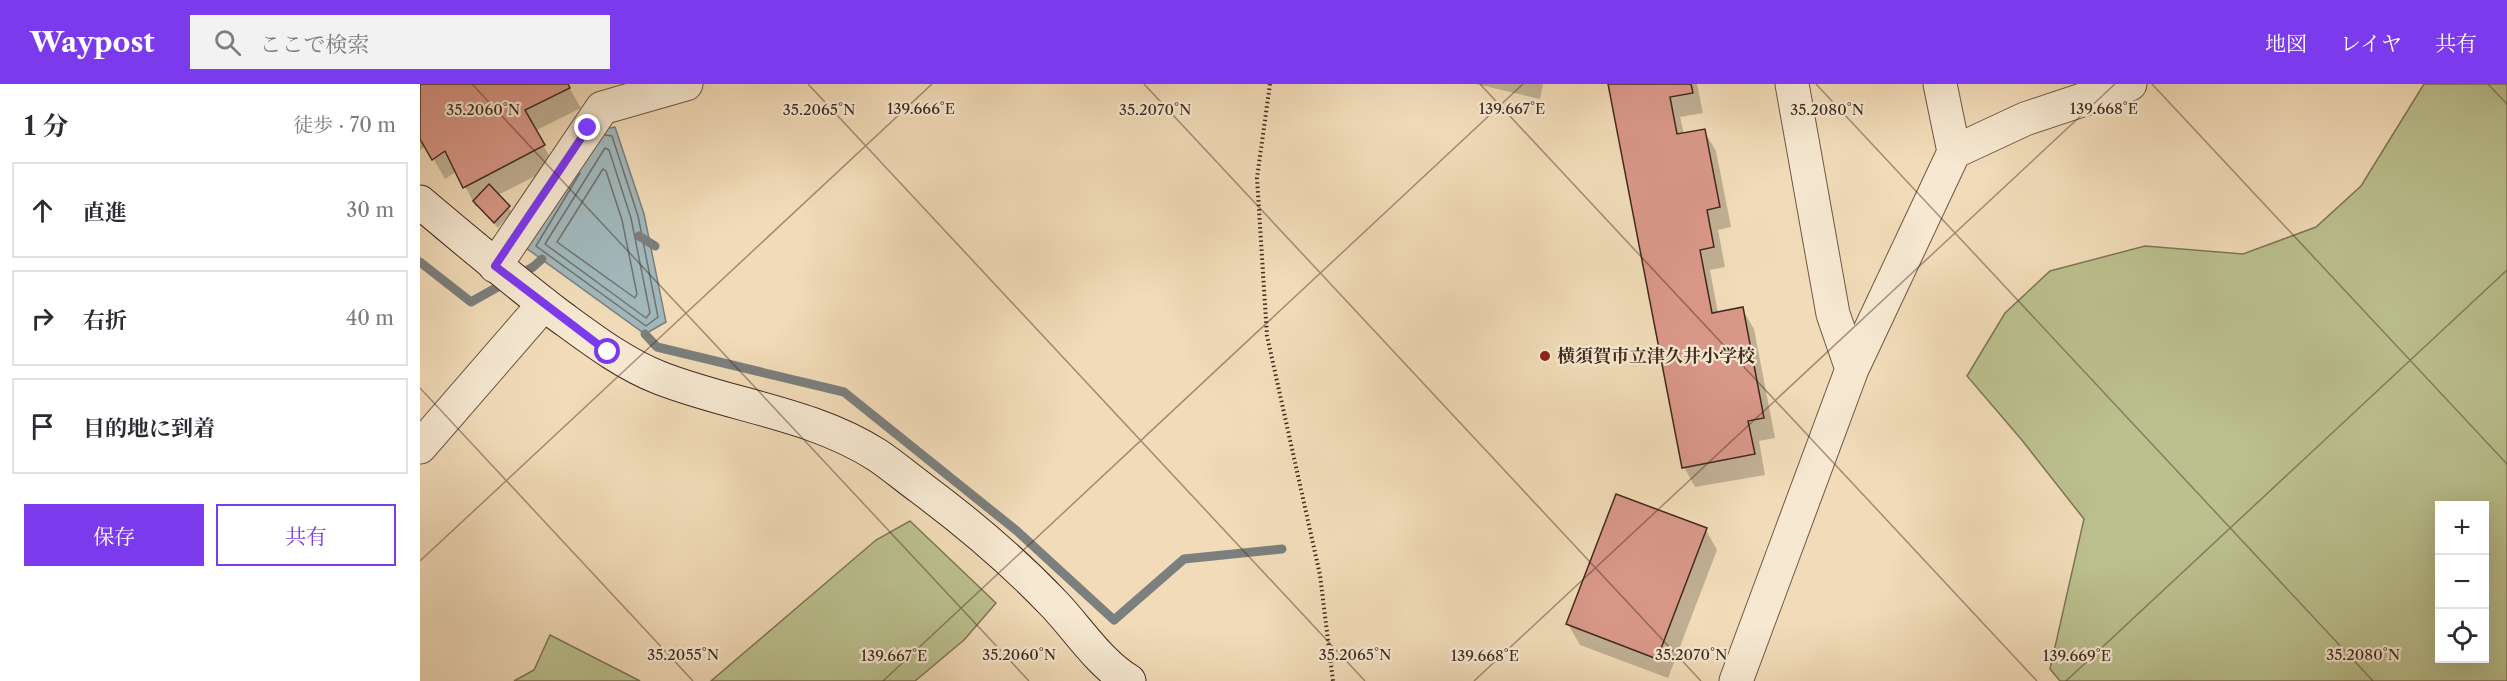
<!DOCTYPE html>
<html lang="ja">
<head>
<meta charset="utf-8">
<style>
	body { margin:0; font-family:"Libre Caslon Text","Noto Serif JP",serif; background:#f2f2f3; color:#2b2b33 }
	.controls { position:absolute; right:18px; bottom:18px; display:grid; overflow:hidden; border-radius:0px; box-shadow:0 6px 24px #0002 }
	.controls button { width:54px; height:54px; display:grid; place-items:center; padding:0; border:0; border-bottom:2px solid #e1e1e2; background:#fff; color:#2b2b33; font:30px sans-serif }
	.stop { position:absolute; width:18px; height:18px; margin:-14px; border:4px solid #7c3aed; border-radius:50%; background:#fff }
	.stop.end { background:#7c3aed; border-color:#fff; box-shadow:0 2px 6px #0008 }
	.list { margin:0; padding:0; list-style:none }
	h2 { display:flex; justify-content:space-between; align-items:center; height:78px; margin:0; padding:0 24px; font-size:26px }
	h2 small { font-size:20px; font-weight:400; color:#7c7c81 }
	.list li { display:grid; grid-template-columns:39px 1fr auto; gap:18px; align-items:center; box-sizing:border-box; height:96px; margin:0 12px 12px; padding:0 12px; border:2px solid #e1e1e2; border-radius:0px }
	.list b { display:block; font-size:22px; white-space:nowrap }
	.list em { font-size:20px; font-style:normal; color:#7c7c81 }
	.actions { display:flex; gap:12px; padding:18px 24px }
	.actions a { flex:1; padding:14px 0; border:2px solid #7c3aed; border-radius:0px; text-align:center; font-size:21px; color:#7c3aed }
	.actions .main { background:#7c3aed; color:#fff }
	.icon { flex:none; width:33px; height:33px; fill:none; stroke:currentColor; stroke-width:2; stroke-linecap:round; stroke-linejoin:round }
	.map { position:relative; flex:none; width:2087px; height:597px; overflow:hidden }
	header { display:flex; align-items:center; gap:36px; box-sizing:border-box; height:84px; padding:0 30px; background:#7c3aed; color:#fff }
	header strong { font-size:28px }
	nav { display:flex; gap:33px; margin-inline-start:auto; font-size:21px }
	.search { width:420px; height:54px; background:#f2f2f3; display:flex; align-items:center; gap:15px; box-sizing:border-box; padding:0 21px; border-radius:0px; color:#7c7c81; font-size:22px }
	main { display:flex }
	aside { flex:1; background:#fff }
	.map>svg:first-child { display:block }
	.green { fill:#bbc08e; stroke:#7e7556; stroke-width:1.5; fill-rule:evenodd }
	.water { fill:#a1b8bb; stroke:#7b7f7d; stroke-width:1.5 }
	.shadow { fill:#0003 }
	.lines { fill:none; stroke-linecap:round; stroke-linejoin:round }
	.shore { stroke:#72716d; stroke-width:1.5 }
	.stream { stroke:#7b7f7d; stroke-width:9 }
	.building { fill:#d99788; stroke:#422a1f; stroke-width:1.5 }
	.street-casing { stroke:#6e5645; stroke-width:35 }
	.secondary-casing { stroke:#422a1f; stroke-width:35 }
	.path { stroke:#422a1f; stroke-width:4; stroke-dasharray:1.5 3; stroke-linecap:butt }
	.street { stroke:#f6e8d1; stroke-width:33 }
	.secondary { stroke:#f6e8d1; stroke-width:33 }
	.route { stroke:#7c3aed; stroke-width:8 }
	.ticks { fill:none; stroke:#422a1f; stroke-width:1.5; stroke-opacity:0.45 }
	.poi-dot { fill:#8f2418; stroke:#f6e8d1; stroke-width:2 }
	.labels { text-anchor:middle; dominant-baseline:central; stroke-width:4.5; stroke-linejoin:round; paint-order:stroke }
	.poi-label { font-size:18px; font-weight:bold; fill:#422a1f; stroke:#f6e8d1; text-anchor:start }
	.ticks-label { font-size:15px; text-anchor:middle; fill:#422a1f; stroke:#f6e8d1; stroke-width:4.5; stroke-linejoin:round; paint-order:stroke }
</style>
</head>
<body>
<header>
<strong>Waypost</strong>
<div class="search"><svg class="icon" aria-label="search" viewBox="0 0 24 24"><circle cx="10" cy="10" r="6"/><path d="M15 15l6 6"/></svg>ここで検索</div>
<nav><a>地図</a><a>レイヤ</a><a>共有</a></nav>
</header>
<main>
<aside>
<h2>1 分<small>徒歩 · 70 m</small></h2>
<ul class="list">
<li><svg class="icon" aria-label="ahead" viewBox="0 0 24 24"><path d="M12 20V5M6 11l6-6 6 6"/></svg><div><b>直進</b></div><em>30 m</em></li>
<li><svg class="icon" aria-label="right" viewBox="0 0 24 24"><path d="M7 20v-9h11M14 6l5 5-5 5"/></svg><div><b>右折</b></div><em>40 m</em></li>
<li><svg class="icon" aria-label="arrive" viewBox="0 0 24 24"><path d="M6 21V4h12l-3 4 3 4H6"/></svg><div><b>目的地に到着</b></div></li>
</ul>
<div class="actions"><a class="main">保存</a><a>共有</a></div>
</aside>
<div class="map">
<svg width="2087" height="597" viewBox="0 0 2087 597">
	<rect width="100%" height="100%" fill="#f1dbb8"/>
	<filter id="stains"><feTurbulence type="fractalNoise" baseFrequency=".00333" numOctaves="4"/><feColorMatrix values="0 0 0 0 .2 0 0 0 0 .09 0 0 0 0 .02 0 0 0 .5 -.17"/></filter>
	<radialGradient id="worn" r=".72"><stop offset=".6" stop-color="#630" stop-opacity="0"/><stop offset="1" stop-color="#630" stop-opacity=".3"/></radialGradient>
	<!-- green -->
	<path class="green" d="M2004,0H2087V597H1640L1630,585L1664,435L1601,355L1547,292L1585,229L1630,187L1725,162L1823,170L1896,143L1941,102ZM2020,422H2064V574H2020Z
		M490,437L576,519L544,556L495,597H291L456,456Z
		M130,551L220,597H94L114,586Z"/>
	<!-- water -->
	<path class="water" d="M195,43L224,130L246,238L225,250L106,164L179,46Z"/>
	<!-- shadow -->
	<path class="shadow" d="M0,0H147L161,24L115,47L135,82L78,111L92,128L78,144L59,121L56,123L37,87L25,95L6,62L0,66Z
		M1056,0H1123L1120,15Z
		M1189,0H1277L1283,29L1260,33L1264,50L1284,47L1296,67L1311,143L1298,146L1305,183L1290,186L1298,229L1322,225L1334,245L1355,354L1339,357L1345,391L1275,403L1264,383Z
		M1286,446L1297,466L1248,594L1160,561L1148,540Z"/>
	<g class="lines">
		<!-- shore -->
		<path class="shore" d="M185,64L189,66L211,134L230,229L226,234L125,160Z
			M183,85L186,87L202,136L217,210L215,214L137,158Z
			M160,89L116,162L226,242L238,233L218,132L192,52L185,51"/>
		<!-- stream -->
		<path class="stream" d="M219,152L235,162
			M0,178L51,218L113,183L122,175
			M225,250L237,263L424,308L597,447L694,536L764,475L862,465"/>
	</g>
	<!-- building -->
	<path class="building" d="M0,0H148L150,4L105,26L125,61L43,104L25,67L12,76L0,55Z
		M1188,0H1271L1273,9L1250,13L1257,50L1285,45L1300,123L1287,126L1294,163L1280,166L1292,229L1323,223L1344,334L1328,337L1335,370L1262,384Z
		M69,100L90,122L74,139L53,117Z
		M1196,410L1287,444L1237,575L1146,540Z"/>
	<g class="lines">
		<defs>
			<path id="street" d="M1372,0L1413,230L1432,285
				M1534,68L1605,35L1710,0
				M75,182L182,24L266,0
				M0,363L124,220
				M1316,597L1432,285L1534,68L1520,0"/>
			<path id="secondary" d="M0,118C45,156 90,194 137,230C170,254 202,279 240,294C312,322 391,329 457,371C472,381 486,393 501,404C548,439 593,477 634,520C658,545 679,579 709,597"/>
		</defs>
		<!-- street casing -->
		<use href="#street" class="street-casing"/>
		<!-- secondary casing -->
		<use href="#secondary" class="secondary-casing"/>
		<!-- path -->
		<path class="path" d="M850,0L837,94L847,252L900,491L913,597"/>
		<!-- street -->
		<use href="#street" class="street"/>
		<!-- secondary -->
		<use href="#secondary" class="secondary"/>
	</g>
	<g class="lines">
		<!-- route -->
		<path class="route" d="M168,44L75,182L188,268"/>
	</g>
	<!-- ticks -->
	<path class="ticks" d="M52,0L609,597M388,0L945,597M724,0L1281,597M1060,0L1617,597M1396,0L1953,597M1732,0L2087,380M2068,0L2087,20M0,304L273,597M0,477L512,0M463,597L1103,0M1054,597L1695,0M1646,597L2087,186"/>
	<!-- markers -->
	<circle class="poi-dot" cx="1125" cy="272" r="6"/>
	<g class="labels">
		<!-- poi labels -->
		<g class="poi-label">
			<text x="1137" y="272">横須賀市立津久井小学校</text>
		</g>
	</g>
	<g class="ticks-label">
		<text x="1092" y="30">139.667°E</text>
		<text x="501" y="30">139.666°E</text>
		<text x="1684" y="30">139.668°E</text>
		<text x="63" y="31">35.2060°N</text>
		<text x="399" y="31">35.2065°N</text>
		<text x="735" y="31">35.2070°N</text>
		<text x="1407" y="31">35.2080°N</text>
		<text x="263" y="576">35.2055°N</text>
		<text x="599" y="576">35.2060°N</text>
		<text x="935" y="576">35.2065°N</text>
		<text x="1271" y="576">35.2070°N</text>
		<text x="1943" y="576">35.2080°N</text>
		<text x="474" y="577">139.667°E</text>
		<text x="1065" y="577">139.668°E</text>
		<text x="1657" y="577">139.669°E</text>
	</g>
	<rect width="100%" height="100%" filter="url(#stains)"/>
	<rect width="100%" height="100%" fill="url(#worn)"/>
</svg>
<div class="controls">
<button>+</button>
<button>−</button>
<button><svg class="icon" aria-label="locate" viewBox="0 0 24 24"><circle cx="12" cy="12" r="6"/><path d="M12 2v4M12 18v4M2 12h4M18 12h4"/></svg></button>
</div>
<div class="stop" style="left:188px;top:268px"></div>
<div class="stop end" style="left:168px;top:44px"></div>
</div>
</main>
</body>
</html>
